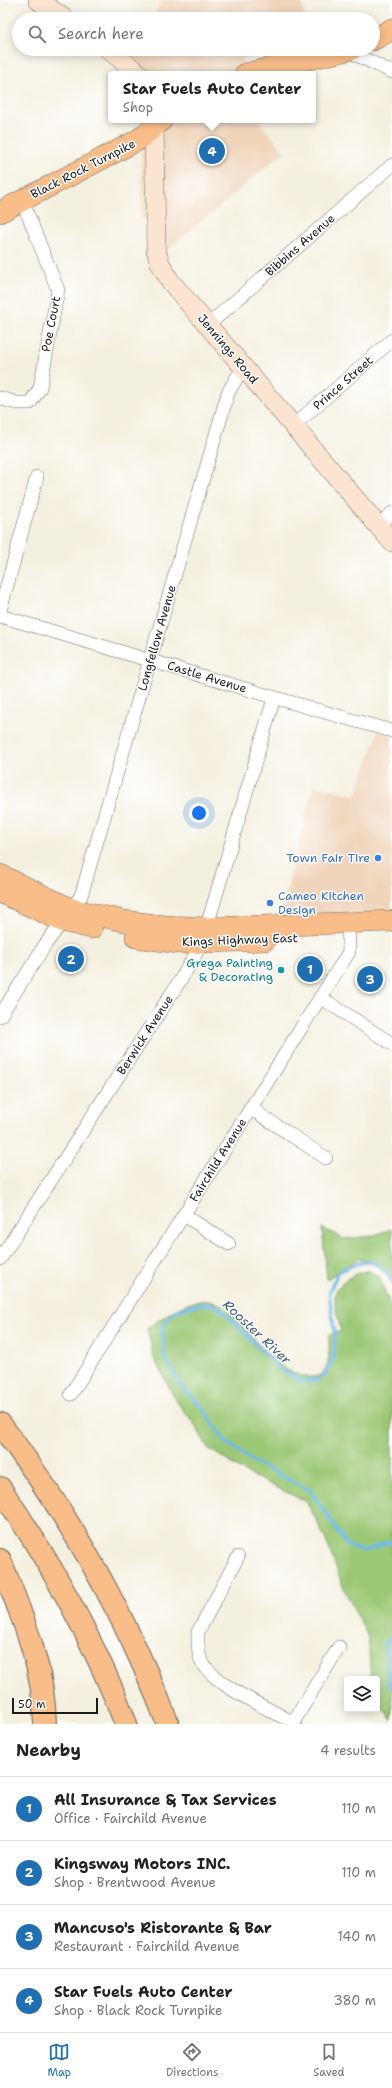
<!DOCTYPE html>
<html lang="en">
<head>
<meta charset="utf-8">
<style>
	body { margin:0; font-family:"Shantell Sans",sans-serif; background:#f2f2f2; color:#222 }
	.controls { position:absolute; right:12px; bottom:12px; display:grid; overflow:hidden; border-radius:4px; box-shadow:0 2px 10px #0003 }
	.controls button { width:36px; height:36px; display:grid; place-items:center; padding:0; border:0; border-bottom:1px solid #e0e0e0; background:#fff; color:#222; font:20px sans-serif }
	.scale { position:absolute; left:12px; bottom:10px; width:86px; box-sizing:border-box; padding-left:4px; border:2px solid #1c1c1c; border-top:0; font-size:11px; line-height:14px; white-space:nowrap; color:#1c1c1c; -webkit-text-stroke:3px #fff; paint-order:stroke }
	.you { position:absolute; left:199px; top:813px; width:14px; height:14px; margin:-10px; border:3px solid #fff; border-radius:50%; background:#1a73e8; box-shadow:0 0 0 6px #1a73e833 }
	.badge { display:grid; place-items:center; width:26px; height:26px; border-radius:50%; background:#1f6fb2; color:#fff; font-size:13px; font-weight:700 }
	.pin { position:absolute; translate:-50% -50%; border:2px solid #fff; box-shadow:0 1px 4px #0006 }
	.popup { position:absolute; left:108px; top:71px; width:208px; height:52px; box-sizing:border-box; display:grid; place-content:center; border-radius:4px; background:#fff; filter:drop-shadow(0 1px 3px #0005); font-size:13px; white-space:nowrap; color:#767676 }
	.popup b { font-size:15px; color:#222 }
	.popup::after { content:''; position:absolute; left:50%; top:100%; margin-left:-8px; border:8px solid transparent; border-top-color:#fff }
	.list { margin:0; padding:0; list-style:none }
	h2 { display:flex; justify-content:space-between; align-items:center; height:52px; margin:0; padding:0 16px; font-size:17px }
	h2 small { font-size:13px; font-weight:400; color:#767676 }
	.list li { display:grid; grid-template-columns:26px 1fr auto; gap:12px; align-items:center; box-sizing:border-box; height:64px; padding:0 16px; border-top:1px solid #e0e0e0 }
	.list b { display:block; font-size:15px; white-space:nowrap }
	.list p { margin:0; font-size:13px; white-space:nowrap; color:#767676 }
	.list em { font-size:13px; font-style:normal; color:#767676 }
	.icon { flex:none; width:22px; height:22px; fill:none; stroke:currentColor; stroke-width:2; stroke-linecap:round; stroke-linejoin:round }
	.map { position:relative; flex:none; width:392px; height:1724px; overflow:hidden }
	.search { position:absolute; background:#fff; box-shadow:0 2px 10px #0003; left:12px; right:12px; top:12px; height:44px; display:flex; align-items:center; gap:10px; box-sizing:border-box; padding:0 14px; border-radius:22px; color:#767676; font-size:15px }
	.sheet { height:308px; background:#fff }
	nav { display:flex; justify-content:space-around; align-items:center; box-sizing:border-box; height:56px; border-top:1px solid #e0e0e0; background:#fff; font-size:11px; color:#767676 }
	nav a { display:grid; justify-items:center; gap:2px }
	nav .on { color:#1f6fb2 }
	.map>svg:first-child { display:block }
	.built { fill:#f0d5bc }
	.green { fill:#9bc875; stroke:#5c7248 }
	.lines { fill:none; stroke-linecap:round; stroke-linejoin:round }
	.stream { stroke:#6fbae8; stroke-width:3.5 }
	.street-casing { stroke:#686661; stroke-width:14 }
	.secondary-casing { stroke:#686661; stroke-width:20 }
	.primary-casing { stroke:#686661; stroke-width:22 }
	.highway-casing { stroke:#686661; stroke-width:24 }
	.street { stroke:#fff; stroke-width:13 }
	.secondary { stroke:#fce5d0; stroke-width:19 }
	.primary { stroke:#f8bd89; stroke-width:21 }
	.highway { stroke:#f8bd89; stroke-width:22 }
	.shop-dot { fill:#3f7fe0; stroke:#fff; stroke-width:1.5 }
	.culture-dot { fill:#0f9aa8; stroke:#fff; stroke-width:1.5 }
	.labels { text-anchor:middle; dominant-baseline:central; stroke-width:3; stroke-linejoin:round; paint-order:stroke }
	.street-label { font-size:12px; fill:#1c1c1c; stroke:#fff }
	.shop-label { font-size:12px; fill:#366cbe; stroke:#fff; text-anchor:end }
	.culture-label { font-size:12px; fill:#0d838f; stroke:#fff; text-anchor:end }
	.water-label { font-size:13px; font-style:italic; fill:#3d5b6e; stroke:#fff }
</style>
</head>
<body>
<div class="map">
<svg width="392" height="1724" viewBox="0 0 392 1724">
	<rect width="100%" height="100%" fill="#fff"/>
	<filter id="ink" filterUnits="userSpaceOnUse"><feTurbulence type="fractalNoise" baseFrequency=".025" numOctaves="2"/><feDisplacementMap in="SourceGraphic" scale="8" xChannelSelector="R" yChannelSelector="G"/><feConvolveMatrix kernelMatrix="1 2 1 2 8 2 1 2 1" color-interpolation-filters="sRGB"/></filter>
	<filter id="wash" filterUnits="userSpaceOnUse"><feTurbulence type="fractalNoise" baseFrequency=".012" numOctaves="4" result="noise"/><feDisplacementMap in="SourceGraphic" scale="16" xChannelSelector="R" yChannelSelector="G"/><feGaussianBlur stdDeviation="0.9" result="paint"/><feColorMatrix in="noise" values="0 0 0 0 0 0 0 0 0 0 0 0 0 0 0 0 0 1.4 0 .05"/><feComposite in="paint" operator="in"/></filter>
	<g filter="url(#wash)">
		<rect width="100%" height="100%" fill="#f4f0e0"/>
		<!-- built -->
		<path class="built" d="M163,0H301L305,19H151Z
			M133,49H288L242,59L245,74H125L118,69Z
			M145,120H258L284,152L166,251L164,216L142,220L141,126Z
			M378,732L392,736V913L280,916L314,785L356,796Z"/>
		<!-- green -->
		<path class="green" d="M322,1228L344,1239L371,1236L392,1229V1280C384,1265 374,1262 358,1259L327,1279Z
			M368,1271L379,1276L392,1310V1720L377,1701V1679H371L368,1637L344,1589L325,1538L307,1502L243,1471L208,1448L194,1423L176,1401L154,1358L147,1329C164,1316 190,1296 213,1302C224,1305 230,1312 237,1320C257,1340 278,1375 309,1377C332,1379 329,1351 329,1335L341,1331C339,1320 334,1307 335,1296C337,1281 355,1273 368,1271Z"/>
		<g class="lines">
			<!-- stream -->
			<path class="stream" d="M392,1283C377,1254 363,1260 338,1272L329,1293L335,1337L333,1359L326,1373L317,1380L301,1381L281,1370L223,1311L213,1305L200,1304L175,1311L162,1327L165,1357L181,1386L203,1408L225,1441L254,1462L310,1490L347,1545L364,1551L392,1541
				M392,1634L385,1645L389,1684L392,1688"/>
		</g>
	</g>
	<g filter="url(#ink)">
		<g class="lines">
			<defs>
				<path id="street" d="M348,51L392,72
					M208,325L392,165
					M0,398L16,403H30L40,388L58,290L22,200
					M293,426L392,340
					M378,525L392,513
					M0,611L37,477
					M0,616C131,654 261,695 392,731
					M320,997L392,1044
					M0,1016L45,945L81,896L228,393L237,377L246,370
					M250,1108L326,1158
					M184,1215L229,1244
					M0,1259L181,979L202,943L274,698
					M71,1394L349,952L348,922
					M238,1557L198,1632C198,1641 197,1651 201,1660C214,1687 270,1708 295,1724
					M292,1724L339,1647"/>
				<path id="secondary" d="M38,0L65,19
					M108,49L139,74
					M154,120L156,250L160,263L170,281L392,542"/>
				<path id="primary" d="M373,40L392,29
					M245,74L352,49
					M0,212L138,140L162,120
					M0,875L71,909L124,921L165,926L208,928L392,921
					M0,892L62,921L92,928
					M136,937L179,943L265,940"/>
				<path id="highway" d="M0,1424C70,1516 126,1616 168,1724
					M0,1488C50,1561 94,1641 126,1724
					M0,1560C21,1614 44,1665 45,1724"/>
			</defs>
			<!-- street casing -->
			<use href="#street" class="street-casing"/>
			<!-- secondary casing -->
			<use href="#secondary" class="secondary-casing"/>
			<!-- primary casing -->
			<use href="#primary" class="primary-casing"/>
			<!-- highway casing -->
			<use href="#highway" class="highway-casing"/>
			<!-- street -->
			<use href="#street" class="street"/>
			<!-- secondary -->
			<use href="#secondary" class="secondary"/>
			<!-- primary -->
			<use href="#primary" class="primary"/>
			<!-- highway -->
			<use href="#highway" class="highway"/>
		</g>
	</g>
	<!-- markers -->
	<g class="shop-dot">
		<circle cx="378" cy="858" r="4"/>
		<circle cx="270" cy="903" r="4"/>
	</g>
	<circle class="culture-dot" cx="281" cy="970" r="4"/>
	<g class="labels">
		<!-- street labels -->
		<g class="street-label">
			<text transform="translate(83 169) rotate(-27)">Black Rock Turnpike</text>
			<text transform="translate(300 245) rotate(-41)">Bibbins Avenue</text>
			<text transform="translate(51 324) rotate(-79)">Poe Court</text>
			<text transform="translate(228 349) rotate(50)">Jennings Road</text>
			<text transform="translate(343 383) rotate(-41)">Prince Street</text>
			<text transform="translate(157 638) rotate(-74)">Longfellow Avenue</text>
			<text transform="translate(207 677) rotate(17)">Castle Avenue</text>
			<text transform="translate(240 940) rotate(-2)">Kings Highway East</text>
			<text transform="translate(145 1035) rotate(-57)">Berwick Avenue</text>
			<text transform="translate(218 1160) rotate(-58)">Fairchild Avenue</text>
		</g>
		<!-- shop labels -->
		<g class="shop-label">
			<text x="370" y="858">Town Fair Tire</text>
			<text x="278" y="896" text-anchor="start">Cameo Kitchen<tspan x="278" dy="14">Design</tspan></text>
		</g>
		<!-- culture labels -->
		<g class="culture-label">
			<text x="273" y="963">Grega Painting<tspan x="273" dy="14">&amp; Decorating</tspan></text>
		</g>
		<!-- water labels -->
		<g class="water-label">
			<text transform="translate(257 1332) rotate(43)">Rooster River</text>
		</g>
	</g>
</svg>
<div class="controls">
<button><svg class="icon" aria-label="layers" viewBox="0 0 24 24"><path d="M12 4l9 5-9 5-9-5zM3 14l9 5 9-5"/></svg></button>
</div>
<div class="scale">50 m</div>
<div class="you"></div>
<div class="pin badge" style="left:310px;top:969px">1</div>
<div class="pin badge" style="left:71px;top:959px">2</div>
<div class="pin badge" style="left:370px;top:979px">3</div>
<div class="pin badge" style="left:212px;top:151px">4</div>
<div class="popup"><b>Star Fuels Auto Center</b>Shop</div>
<div class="search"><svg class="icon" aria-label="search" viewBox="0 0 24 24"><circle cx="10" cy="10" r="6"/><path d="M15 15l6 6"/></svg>Search here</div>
</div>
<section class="sheet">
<h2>Nearby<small>4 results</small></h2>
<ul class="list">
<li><span class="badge">1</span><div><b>All Insurance &amp; Tax Services</b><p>Office · Fairchild Avenue</p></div><em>110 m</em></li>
<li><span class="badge">2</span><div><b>Kingsway Motors INC.</b><p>Shop · Brentwood Avenue</p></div><em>110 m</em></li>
<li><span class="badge">3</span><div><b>Mancuso's Ristorante &amp; Bar</b><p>Restaurant · Fairchild Avenue</p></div><em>140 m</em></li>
<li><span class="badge">4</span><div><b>Star Fuels Auto Center</b><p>Shop · Black Rock Turnpike</p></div><em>380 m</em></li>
</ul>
</section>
<nav>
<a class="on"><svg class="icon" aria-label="map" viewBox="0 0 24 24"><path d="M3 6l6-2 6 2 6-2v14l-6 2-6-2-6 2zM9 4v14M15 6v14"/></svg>Map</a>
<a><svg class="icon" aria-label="directions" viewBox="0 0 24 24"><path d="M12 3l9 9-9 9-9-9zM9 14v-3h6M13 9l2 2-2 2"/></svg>Directions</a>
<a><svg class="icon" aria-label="saved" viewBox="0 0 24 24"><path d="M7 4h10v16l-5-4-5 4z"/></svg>Saved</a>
</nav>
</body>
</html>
